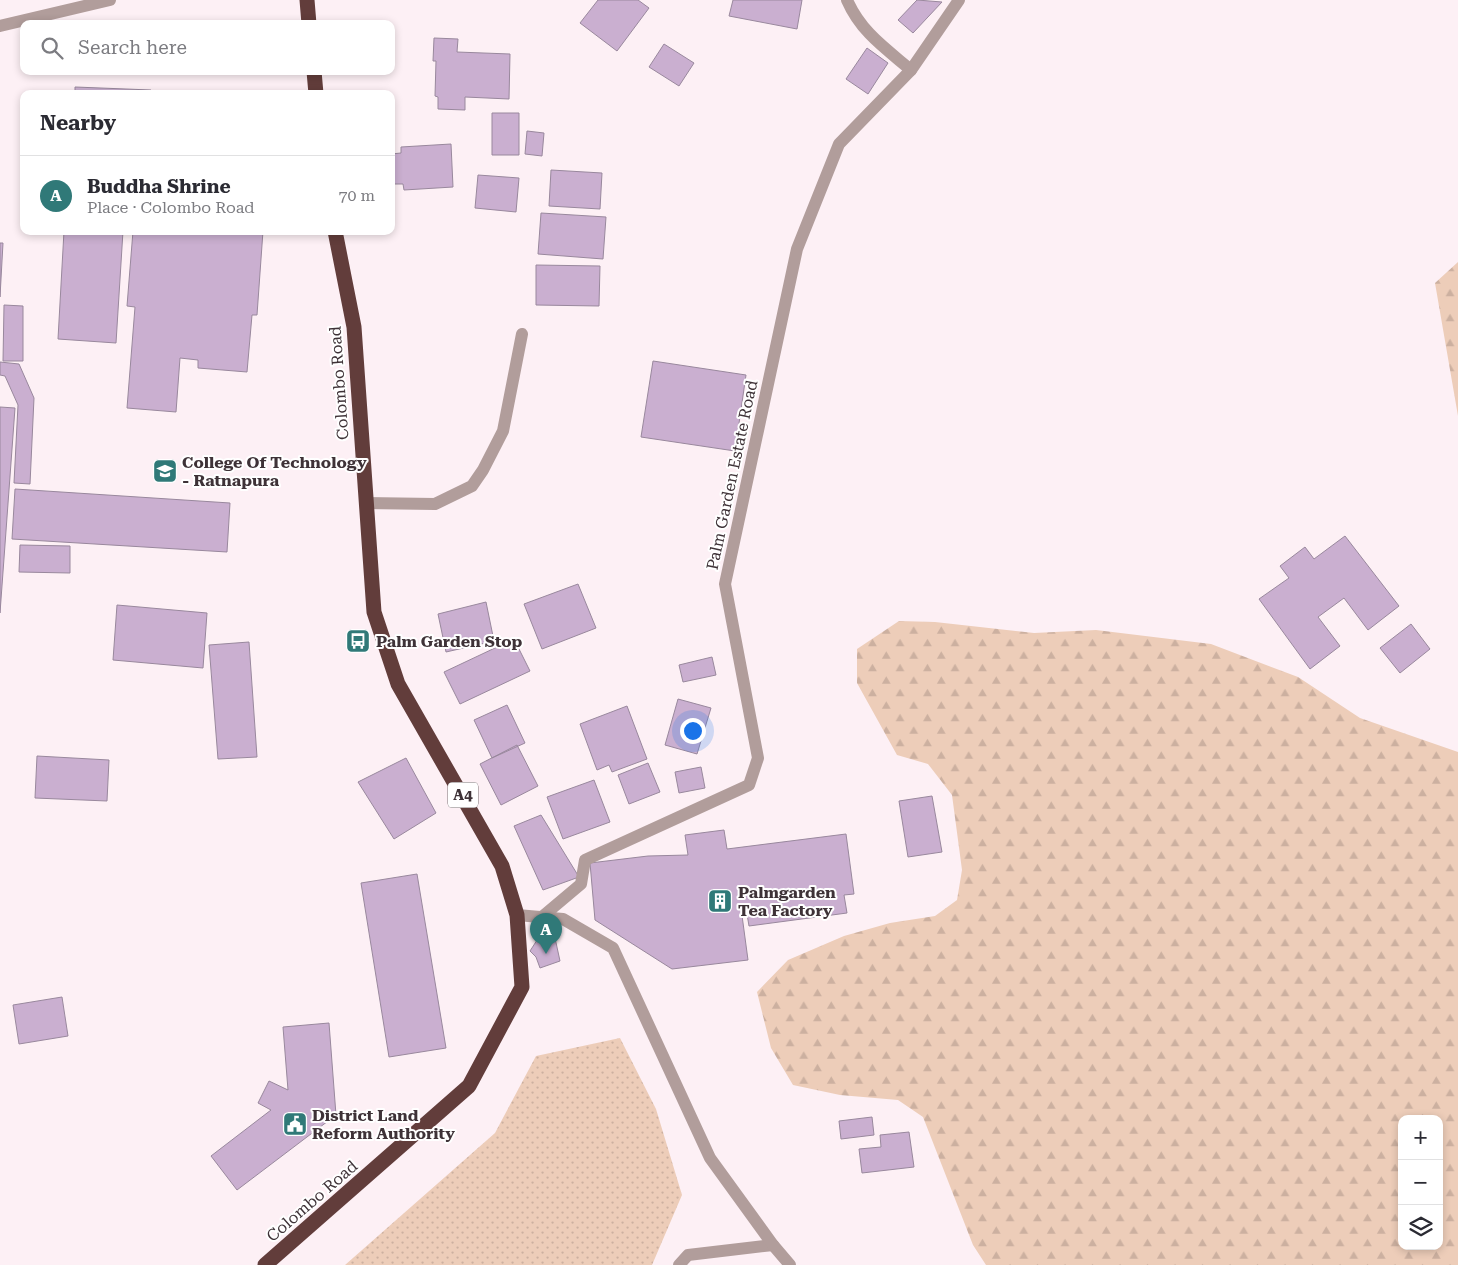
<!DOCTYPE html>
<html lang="en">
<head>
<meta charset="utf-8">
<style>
	body { margin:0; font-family:"Roboto Serif",serif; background:#f7f7f7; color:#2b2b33 }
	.controls { position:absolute; right:15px; bottom:15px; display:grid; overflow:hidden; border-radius:10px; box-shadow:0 2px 8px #0003 }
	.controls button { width:45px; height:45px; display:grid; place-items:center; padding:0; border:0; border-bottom:1px solid #e1e1e2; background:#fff; color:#2b2b33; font:25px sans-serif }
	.you { position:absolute; left:692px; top:730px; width:18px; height:18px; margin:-12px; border:4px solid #fff; border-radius:50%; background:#1a73e8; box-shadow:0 0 0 8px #1a73e833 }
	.badge { display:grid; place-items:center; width:32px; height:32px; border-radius:50%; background:#307978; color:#fff; font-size:16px; font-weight:700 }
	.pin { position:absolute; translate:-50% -41px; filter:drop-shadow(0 1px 2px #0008) }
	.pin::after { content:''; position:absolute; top:26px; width:18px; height:15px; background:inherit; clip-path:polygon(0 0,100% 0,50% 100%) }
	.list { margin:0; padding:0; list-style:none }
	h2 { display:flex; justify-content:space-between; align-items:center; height:65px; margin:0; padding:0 20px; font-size:21px }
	h2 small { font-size:16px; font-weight:400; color:#7c7c81 }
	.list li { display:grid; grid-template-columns:32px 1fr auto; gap:15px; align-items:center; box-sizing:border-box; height:80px; padding:0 20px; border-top:1px solid #e1e1e2 }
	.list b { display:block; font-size:19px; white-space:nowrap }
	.list p { margin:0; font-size:16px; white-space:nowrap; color:#7c7c81 }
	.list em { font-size:16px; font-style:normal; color:#7c7c81 }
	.icon { flex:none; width:28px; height:28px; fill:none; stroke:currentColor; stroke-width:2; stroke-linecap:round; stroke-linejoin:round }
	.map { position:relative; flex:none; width:1458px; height:1265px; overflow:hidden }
	.search { position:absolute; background:#fff; box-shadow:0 2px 8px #0003; left:20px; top:20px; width:375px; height:55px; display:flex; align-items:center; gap:12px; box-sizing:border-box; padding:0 18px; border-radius:10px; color:#7c7c81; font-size:19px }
	.panel { position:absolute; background:#fff; box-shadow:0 2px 8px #0003; left:20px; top:90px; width:375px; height:145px; border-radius:10px }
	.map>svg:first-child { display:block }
	.grass { fill:url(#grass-dots) }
	.forest { fill:url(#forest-firs); fill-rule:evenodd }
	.building { fill:#caafd0; stroke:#99889d }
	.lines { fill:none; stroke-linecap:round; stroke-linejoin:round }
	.lane { stroke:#b19d9b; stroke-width:12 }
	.street { stroke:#b19d9b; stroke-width:12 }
	.highway { stroke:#623d3b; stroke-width:15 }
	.labels { text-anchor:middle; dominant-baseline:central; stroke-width:4; stroke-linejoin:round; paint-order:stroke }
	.shield { fill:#fff; stroke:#787073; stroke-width:1 }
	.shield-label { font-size:15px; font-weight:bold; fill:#3e3237 }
	.street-label { font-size:16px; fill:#3e3237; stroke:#fff }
	.poi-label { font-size:16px; font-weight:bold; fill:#3e3237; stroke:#fff; text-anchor:start }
</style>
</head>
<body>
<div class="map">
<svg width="1458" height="1265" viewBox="0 0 1458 1265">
	<defs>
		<pattern id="grass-dots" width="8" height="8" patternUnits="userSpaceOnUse" patternTransform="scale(1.25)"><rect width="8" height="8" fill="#edcdb9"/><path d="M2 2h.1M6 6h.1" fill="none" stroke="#ccb0a0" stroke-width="1.8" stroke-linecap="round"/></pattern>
		<pattern id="forest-firs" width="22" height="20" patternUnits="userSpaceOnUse" patternTransform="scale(1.25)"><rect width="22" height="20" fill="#edcdb9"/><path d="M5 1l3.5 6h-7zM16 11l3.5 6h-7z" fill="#ccb0a0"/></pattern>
	</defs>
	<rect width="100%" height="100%" fill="#fdf0f5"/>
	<!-- grass -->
	<path class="grass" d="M620,1038L656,1109L682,1195L652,1265H345L495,1133L536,1056Z"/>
	<!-- forest -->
	<path class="forest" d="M1458,262V416L1435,283Z
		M899,621L935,622L1034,633L1096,630L1211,644L1298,677L1360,718L1458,752V1265H986L973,1245L923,1117L898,1100L840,1095L793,1085L771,1048L757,992L788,960L844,936L890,923L935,916L957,900L962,870L952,795L928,764L897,755L857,683V649ZM1402,1119H1439V1246H1402Z"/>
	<!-- building -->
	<path class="building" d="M598,0H638L649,8L617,51L580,23Z
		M733,0H802L797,29L729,16Z
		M917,0L942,2L913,33L898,20Z
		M434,38L458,39L457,52L510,54L509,99L465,97V110L438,109V97L435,96L436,61H433Z
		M664,44L694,63L679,86L649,67Z
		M867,48L888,63L868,94L846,79Z
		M75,87L151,90L150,94H75Z
		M156,91H192V94H156Z
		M492,113H519V155H492Z
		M527,131L544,133L542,156L525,154Z
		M451,144L453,187L404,190L403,184H391V154L401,153V147Z
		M551,170L602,173L600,209L549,206Z
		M478,175L519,178L516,212L475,208Z
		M541,213L606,217L603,259L538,254Z
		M64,231H123L116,343L58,339Z
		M133,231H263L257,315H252L247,372L198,368V360L180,358L176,412L127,408L135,307L127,306Z
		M0,243H3L0,297Z
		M536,265L600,266L599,306L536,305Z
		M4,305L23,306V361H3Z
		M653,361L746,375L735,451L641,437Z
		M0,362L19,364L34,398L30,484L14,483L18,405L5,376L0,375Z
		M0,407L15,408L0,613Z
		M15,489L230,503L227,552L12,539Z
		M1345,536L1399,606L1368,630L1344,598L1318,617L1340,646L1310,669L1259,599L1289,578L1280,566L1305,547L1314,559Z
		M20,545L70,546V573L19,572Z
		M578,584L596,628L542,649L524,604Z
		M486,602L494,641L446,652L438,614Z
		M117,605L207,613L203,668L113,660Z
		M1411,624L1430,649L1400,673L1380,648Z
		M514,639L530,671L460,704L444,672Z
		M249,642L257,757L218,759L209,645Z
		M712,657L716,675L683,682L679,665Z
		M678,699L711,708L697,754L665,745Z
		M507,705L525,743L492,758L474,720Z
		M627,706L647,759L612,772L609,765L597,770L580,724Z
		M517,745L538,786L501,805L480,764Z
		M37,756L109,760L107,801L35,798Z
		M406,758L436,813L394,839L358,782Z
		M648,763L660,792L629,804L618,775Z
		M701,767L705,788L679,793L675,772Z
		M594,780L610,822L563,839L547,797Z
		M932,796L942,852L908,857L899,801Z
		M541,815L579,877L543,890L514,826Z
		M724,830L727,849L846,834L854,894L844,895L847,913L749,926L746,908H741L748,960L672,969L595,920L590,863L648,856L688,855L685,835Z
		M417,874L446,1048L389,1057L361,883Z
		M539,937L544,939L555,938L560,961L540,968L536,957L530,951Z
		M62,997L68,1036L19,1044L13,1005Z
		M329,1023L336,1115L237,1190L211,1156L271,1110L258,1103L269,1081L288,1090L283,1027Z
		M872,1117L874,1135L841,1139L839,1121Z
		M909,1132L914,1167L862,1173L859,1149L881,1147L880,1135Z"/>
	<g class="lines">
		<!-- lane -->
		<path class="lane" d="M847,0C861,32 885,48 911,70
			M679,1265L688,1255L773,1245"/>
		<!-- street -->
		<path class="street" d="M0,26L110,0
			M365,503L435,504L472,486L483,470L503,431L522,334
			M517,915L563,919L613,948L710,1158L773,1245L790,1265
			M543,916L581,884L585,860L749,785L758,758L725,584L797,249L839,144L911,70L959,0"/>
		<!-- highway -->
		<path class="highway" d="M307,0L309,24
			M314,71L316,94
			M265,1265L469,1086L522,987L517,915L502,866L398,684L374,612L354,327L335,231"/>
	</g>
	<!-- icons -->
	<defs>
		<symbol id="university-square" viewBox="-11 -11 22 22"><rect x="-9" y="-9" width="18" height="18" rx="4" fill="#307978" stroke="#fff"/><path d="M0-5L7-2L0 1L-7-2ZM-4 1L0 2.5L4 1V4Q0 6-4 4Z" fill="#fff"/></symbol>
		<symbol id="bus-square" viewBox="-11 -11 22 22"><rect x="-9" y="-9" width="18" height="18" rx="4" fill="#307978" stroke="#fff"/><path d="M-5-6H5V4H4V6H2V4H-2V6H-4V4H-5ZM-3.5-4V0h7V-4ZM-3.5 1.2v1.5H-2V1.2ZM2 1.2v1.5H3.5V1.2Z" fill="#fff"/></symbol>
		<symbol id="building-square" viewBox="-11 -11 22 22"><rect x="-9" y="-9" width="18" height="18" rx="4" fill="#307978" stroke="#fff"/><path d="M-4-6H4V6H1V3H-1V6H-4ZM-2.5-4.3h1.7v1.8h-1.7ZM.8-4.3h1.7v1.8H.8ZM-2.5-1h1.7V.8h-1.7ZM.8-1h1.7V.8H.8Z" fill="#fff"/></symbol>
		<symbol id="civic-square" viewBox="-11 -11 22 22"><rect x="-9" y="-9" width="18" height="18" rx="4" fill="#307978" stroke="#fff"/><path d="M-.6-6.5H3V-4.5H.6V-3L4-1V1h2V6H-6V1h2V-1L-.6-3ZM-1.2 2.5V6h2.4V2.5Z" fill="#fff"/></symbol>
	</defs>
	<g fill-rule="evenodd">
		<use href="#university-square" x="151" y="457" width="28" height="28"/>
		<use href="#bus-square" x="344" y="627" width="28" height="28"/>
		<use href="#building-square" x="706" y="887" width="28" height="28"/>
		<use href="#civic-square" x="281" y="1110" width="28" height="28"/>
	</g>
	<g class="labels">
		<!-- shield labels -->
		<rect class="shield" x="448" y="782.5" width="30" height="25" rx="4"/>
		<g class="shield-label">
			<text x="463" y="795">A4</text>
		</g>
		<!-- street labels -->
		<g class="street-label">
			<text transform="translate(339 383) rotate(-94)">Colombo Road</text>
			<text transform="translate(732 475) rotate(-78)">Palm Garden Estate Road</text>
			<text transform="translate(312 1201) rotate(-41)">Colombo Road</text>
		</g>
		<!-- poi labels -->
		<g class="poi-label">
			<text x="182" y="462">College Of Technology<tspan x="182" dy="18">- Ratnapura</tspan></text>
			<text x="376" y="641">Palm Garden Stop</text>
			<text x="738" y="892">Palmgarden<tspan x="738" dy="18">Tea Factory</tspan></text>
			<text x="312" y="1115">District Land<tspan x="312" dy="18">Reform Authority</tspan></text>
		</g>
	</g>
</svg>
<div class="controls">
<button>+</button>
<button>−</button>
<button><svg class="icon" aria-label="layers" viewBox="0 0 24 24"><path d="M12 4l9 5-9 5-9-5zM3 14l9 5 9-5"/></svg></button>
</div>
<div class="you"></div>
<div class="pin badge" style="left:546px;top:954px">A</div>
<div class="search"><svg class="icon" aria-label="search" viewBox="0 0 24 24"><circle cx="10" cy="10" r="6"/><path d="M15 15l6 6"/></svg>Search here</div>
<section class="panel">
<h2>Nearby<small></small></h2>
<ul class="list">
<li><span class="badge">A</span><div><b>Buddha Shrine</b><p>Place · Colombo Road</p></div><em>70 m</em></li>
</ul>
</section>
</div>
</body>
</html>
